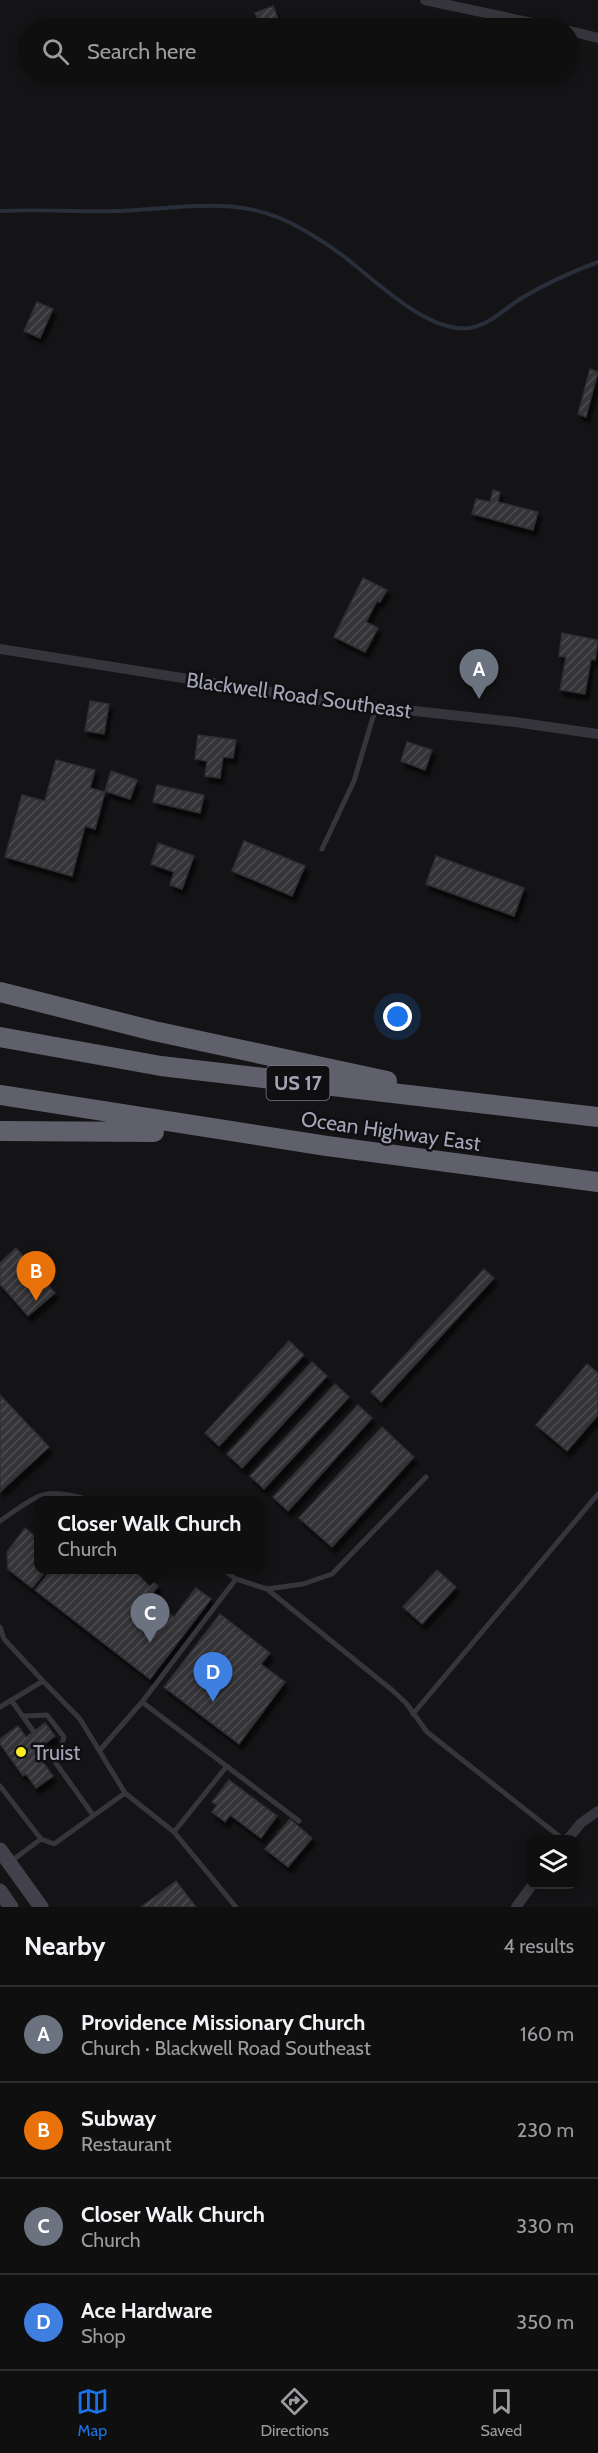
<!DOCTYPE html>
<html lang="en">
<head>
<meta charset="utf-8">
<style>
	body { margin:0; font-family:Cabin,sans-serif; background:#1d1d1e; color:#f1f3f6 }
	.controls { position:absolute; right:18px; bottom:18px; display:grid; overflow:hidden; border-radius:12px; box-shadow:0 3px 9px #0003 }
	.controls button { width:54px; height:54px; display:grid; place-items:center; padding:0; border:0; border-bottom:2px solid #2f2f30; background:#0f0f10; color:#f1f3f6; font:30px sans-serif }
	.you { position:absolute; left:398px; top:1017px; width:21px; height:21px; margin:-15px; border:4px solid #fff; border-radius:50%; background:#1a73e8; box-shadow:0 0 0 9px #1a73e833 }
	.badge { display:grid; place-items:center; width:39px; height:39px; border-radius:50%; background:#1a73e8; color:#fff; font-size:20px; font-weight:700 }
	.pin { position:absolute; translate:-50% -50px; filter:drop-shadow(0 2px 3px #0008) }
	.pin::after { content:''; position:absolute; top:32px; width:21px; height:18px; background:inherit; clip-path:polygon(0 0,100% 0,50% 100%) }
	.popup { position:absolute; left:34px; top:1496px; width:231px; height:78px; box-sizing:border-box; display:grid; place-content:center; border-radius:12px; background:#0f0f10; filter:drop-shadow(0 2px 4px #0005); font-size:20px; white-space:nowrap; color:#9b9c9f }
	.popup b { font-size:22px; color:#f1f3f6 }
	.popup::after { content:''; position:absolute; left:50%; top:100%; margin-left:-12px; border:12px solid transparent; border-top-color:#0f0f10 }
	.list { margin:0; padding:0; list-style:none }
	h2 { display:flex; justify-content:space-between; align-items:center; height:78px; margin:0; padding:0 24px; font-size:26px }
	h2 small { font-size:20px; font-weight:400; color:#9b9c9f }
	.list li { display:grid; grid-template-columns:39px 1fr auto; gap:18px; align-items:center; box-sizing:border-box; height:96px; padding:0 24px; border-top:2px solid #2f2f30 }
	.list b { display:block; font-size:22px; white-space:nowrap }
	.list p { margin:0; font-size:20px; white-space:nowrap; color:#9b9c9f }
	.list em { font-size:20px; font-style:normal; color:#9b9c9f }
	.icon { flex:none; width:33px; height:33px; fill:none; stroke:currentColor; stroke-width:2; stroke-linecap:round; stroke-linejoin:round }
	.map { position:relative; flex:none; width:598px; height:1907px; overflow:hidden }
	.search { position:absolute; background:#0f0f10; box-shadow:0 3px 9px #0003; left:18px; right:18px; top:18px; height:66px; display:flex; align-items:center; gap:15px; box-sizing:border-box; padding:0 21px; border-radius:33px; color:#9b9c9f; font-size:22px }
	.sheet { height:462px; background:#0f0f10 }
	nav { display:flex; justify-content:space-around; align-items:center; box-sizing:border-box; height:84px; border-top:2px solid #2f2f30; background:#0f0f10; font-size:16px; color:#9b9c9f }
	nav a { display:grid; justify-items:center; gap:3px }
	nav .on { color:#1a73e8 }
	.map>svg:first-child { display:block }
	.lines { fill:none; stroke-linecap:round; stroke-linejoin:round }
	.stream { stroke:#292e3b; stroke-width:4 }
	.building { fill:url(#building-hatch); stroke:#2f2e32; stroke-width:1.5; filter:url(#shadow) }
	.lane { stroke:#35353b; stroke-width:5 }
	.street { stroke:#35353b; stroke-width:10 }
	.secondary { stroke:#43424c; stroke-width:15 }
	.highway { stroke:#60606d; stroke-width:20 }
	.poi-dot { fill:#ffed23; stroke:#0f0f11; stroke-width:2 }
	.labels { text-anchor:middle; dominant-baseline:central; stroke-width:5; stroke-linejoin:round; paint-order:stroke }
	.shield { fill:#0f0f11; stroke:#777886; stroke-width:1.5 }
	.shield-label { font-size:20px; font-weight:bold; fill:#a4a5b8 }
	.street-label { font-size:21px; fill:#a4a5b8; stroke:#0f0f11 }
	.poi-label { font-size:21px; fill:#a4a5b8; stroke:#0f0f11; text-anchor:start }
</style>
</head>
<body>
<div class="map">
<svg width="598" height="1907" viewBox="0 0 598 1907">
	<defs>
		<pattern id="building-hatch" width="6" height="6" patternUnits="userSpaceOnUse" patternTransform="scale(1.5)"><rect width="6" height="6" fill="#343438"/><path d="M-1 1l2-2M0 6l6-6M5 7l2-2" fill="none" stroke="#4e4e53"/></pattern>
		<filter id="shadow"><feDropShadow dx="3.5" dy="6" stdDeviation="1.5" flood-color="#0009"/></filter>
	</defs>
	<rect width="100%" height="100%" fill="#141416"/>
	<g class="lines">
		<!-- stream -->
		<path class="stream" d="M0,211C38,209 76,212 114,211C179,210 239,192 300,228C314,236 329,245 342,255C374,279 427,333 469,328C490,325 504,309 520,299C545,284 571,272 598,262"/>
	</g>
	<!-- building -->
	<path class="building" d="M273,6L280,24L262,28L255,13Z
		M37,302L53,309L40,338L24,331Z
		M590,369L598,372L586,417L578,414Z
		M493,490L500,492L498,502L538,512L533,530L472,514L476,499L490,502Z
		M363,578L387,590L380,602L377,601L366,622L378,628L365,652L334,637Z
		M562,633L598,640L595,660L591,659L585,694L560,690L566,657L559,656Z
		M90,701L109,704L104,734L85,731Z
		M198,735L236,740L233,758L223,757L220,778L205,776L207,761L195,759Z
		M407,742L432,750L425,770L401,761Z
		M56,760L95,770L90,788L105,792L95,829L85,826L72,876L5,857L22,795L45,801Z
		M111,771L137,780L130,799L105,791Z
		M157,785L204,795L200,813L153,802Z
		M244,841L305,866L292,896L232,871Z
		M158,843L194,856L182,889L170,885L174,872L151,864Z
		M436,856L524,888L514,916L426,884Z
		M16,1248L55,1293L28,1316L0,1284V1263Z
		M484,1269L494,1278L381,1402L371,1392Z
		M289,1341L304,1355L219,1446L205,1433Z
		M312,1362L327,1376L242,1468L227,1454Z
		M587,1364L598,1373V1415L567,1451L536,1425Z
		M335,1384L349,1397L264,1489L250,1476Z
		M0,1395L49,1447L0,1492Z
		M358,1405L372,1418L288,1511L273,1497Z
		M382,1427L414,1457L332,1547L299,1518Z
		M25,1528L39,1539V1570H47L32,1588L8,1569L7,1552Z
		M51,1570H137L158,1586L149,1598L174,1617L196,1588L211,1599L150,1679L35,1590Z
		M437,1570L456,1587L422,1624L403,1607Z
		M220,1614L270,1653L261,1664L285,1682L239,1744L164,1687Z
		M45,1723L55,1736L35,1751L53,1776L36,1788L26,1774L23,1776L0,1744V1739L18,1726L26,1737Z
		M229,1780L277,1816L261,1838L230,1815L225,1822L212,1812L217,1805L212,1802Z
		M290,1819L312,1838L288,1867L265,1849Z
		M176,1881L196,1907H141Z"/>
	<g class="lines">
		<!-- lane -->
		<path class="lane" d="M322,849L354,781L376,707
			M0,1521C38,1495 43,1486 89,1500
			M223,1570L236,1579L267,1589L392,1690L406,1703L427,1732L564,1840
			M267,1589L303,1584L332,1574L426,1477
			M0,1627L4,1639L43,1681
			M11,1700L34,1732
			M142,1702L236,1579
			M0,1707L43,1681L80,1719L125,1793L174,1832L236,1907
			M413,1714L598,1494
			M23,1716L47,1715L64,1737L56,1763
			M43,1745L93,1815
			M100,1750L142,1702L299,1821
			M0,1786L41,1839L10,1862
			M174,1832L227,1766
			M41,1839L54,1844L125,1793"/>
		<!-- street -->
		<path class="street" d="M425,0L556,28
			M570,31L598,38
			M0,649L333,702L515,722L598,734
			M567,1840L581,1823L598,1811
			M516,1907L533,1884"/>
		<!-- secondary -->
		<path class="secondary" d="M0,1850L41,1907
			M0,1891L11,1907"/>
		<!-- highway -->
		<path class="highway" d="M0,992L154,1031L387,1081
			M0,1037L161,1066L598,1117
			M0,1095L327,1146L598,1182
			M0,1131L154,1132"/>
	</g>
	<!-- markers -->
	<circle class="poi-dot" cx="21" cy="1752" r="6"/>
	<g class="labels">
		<!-- shield labels -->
		<rect class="shield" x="266.5" y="1066" width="63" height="34" rx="4.5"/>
		<g class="shield-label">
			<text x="298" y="1083">US 17</text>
		</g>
		<!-- street labels -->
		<g class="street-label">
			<text transform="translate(299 695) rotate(8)">Blackwell Road Southeast</text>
			<text transform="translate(391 1131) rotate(8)">Ocean Highway East</text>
		</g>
		<!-- poi labels -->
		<g class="poi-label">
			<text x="33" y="1752">Truist</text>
		</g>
	</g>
</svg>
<div class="controls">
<button><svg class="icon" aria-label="layers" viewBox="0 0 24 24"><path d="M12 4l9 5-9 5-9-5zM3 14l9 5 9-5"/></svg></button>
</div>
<div class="you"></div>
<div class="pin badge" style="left:479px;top:699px;background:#6b7280">A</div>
<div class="pin badge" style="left:36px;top:1301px;background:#e8710a">B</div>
<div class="pin badge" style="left:150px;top:1643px;background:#6b7280">C</div>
<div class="popup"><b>Closer Walk Church</b>Church</div>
<div class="pin badge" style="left:213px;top:1702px;background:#3f7fe0">D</div>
<div class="search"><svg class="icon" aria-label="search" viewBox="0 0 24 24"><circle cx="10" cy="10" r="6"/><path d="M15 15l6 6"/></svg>Search here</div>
</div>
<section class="sheet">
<h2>Nearby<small>4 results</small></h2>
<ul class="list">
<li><span class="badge" style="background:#6b7280">A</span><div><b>Providence Missionary Church</b><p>Church · Blackwell Road Southeast</p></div><em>160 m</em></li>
<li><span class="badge" style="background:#e8710a">B</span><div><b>Subway</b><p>Restaurant</p></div><em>230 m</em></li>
<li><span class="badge" style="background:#6b7280">C</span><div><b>Closer Walk Church</b><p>Church</p></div><em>330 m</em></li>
<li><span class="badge" style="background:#3f7fe0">D</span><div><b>Ace Hardware</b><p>Shop</p></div><em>350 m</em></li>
</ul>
</section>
<nav>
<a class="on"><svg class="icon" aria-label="map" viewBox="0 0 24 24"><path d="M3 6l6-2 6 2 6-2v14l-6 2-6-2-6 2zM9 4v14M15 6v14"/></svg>Map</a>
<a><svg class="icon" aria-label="directions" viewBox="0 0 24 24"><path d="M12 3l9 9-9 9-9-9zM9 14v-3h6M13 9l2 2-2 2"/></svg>Directions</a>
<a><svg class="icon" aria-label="saved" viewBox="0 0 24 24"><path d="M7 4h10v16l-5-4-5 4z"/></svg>Saved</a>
</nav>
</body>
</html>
